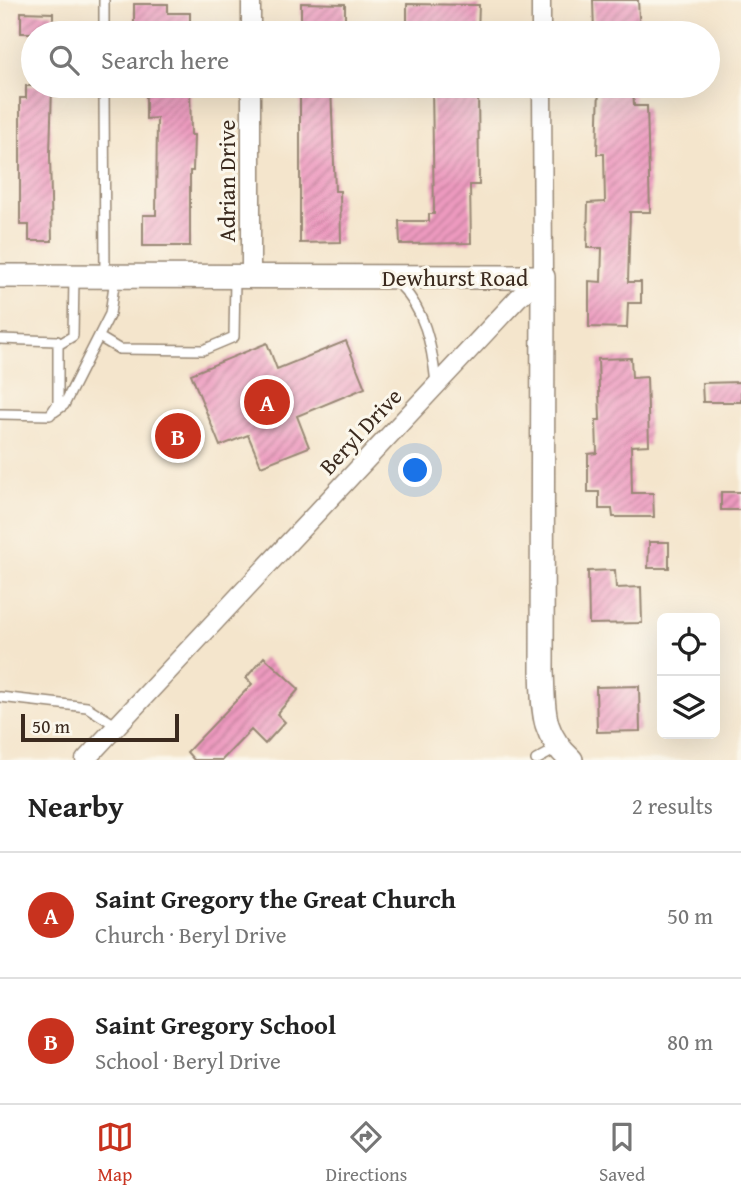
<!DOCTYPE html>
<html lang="en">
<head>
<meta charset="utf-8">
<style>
	body { margin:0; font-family:"Gentium Book Plus",serif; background:#f2f2f2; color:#222 }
	.controls { position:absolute; right:21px; bottom:21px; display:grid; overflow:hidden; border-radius:10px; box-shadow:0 7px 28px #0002 }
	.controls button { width:63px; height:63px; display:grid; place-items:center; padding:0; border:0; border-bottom:2px solid #e0e0e0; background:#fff; color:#222; font:35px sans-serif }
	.scale { position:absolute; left:21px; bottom:18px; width:158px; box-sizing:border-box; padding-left:7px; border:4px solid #3b2a1e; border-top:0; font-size:19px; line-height:24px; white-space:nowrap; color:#3b2a1e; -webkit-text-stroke:5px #fbf7ec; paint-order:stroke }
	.you { position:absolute; left:416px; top:471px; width:24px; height:24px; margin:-18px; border:5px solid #fff; border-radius:50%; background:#1a73e8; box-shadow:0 0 0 10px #1a73e833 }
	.badge { display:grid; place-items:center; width:46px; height:46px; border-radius:50%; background:#c8321e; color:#fff; font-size:23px; font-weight:700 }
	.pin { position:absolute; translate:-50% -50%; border:4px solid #fff; box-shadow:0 2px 7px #0006 }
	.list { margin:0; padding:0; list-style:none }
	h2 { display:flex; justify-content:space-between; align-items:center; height:91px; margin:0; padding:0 28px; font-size:30px }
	h2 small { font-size:23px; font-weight:400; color:#767676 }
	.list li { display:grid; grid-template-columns:46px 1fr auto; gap:21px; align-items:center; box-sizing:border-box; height:126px; padding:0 28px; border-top:2px solid #e0e0e0 }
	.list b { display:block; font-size:26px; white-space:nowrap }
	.list p { margin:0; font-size:23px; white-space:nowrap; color:#767676 }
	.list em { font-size:23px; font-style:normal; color:#767676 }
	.icon { flex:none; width:38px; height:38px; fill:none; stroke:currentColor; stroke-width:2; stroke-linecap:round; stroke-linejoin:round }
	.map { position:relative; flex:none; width:741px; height:760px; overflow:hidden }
	.search { position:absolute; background:#fff; box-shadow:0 7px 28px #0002; left:21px; right:21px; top:21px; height:77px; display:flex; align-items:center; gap:18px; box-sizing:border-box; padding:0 24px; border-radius:38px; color:#767676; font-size:26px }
	.sheet { height:343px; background:#fff }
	nav { display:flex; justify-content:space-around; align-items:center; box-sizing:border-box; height:98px; border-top:2px solid #e0e0e0; background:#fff; font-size:19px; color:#767676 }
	nav a { display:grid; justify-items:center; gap:4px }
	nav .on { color:#c8321e }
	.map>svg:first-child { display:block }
	.building { fill:url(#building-hatch) }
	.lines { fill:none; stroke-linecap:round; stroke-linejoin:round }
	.service-casing { stroke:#988875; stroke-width:12 }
	.minor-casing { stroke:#988875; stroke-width:21 }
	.tertiary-casing { stroke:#988875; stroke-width:26 }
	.service { stroke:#fff; stroke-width:9 }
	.minor { stroke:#fff; stroke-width:18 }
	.tertiary { stroke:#fff; stroke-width:23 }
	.labels { text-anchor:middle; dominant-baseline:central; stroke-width:6; stroke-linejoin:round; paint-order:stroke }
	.street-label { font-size:23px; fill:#3b2a1e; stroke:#fbf7ec }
</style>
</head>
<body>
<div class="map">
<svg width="741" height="760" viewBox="0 0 741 760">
	<defs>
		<pattern id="building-hatch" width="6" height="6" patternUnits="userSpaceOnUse" patternTransform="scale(1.75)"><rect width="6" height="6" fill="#ed9abf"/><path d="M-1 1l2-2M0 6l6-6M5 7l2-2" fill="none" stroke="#c17e9b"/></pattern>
	</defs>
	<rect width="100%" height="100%" fill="#fbf7ec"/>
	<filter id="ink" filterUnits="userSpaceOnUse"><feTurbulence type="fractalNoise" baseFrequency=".0143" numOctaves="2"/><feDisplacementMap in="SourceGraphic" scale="14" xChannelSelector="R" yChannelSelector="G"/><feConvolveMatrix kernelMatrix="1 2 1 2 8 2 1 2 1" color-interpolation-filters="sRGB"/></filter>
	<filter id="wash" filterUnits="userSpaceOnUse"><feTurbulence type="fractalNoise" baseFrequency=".00686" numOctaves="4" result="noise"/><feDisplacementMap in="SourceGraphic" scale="28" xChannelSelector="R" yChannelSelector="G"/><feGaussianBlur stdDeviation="1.57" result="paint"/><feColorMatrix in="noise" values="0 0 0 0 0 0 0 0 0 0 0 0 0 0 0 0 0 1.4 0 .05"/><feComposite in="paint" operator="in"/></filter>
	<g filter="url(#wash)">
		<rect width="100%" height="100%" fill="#f4e5cc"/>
		<g id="blocks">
			<!-- building -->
			<path class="building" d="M593,0H638L640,33H594Z
				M301,3L345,4V33H301Z
				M134,4H168V13H190V33L134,30Z
				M407,4L479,5L478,33H407Z
				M21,12L53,13V33H21Z
				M26,86H52L50,155L52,241H29V225H20V98H26Z
				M146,86H190L191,135H194L193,171H190V246H143V215H156L157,118L146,119Z
				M300,86H331L335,191H340L341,242L300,243Z
				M432,86H478L479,185H470L471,243L400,244L399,221H429V214H434Z
				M599,86H633L634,106H647L650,212H630L628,282H641V303H628L627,328L589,327V281L601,282L602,248H587L588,203L605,202L604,154H597Z
				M346,341L365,388L297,416L309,447L261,466L248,435L220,446L191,374L267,343L277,369Z
				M631,358L632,378L647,377L649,445L631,446L632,493H653L654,517H613L612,509H599V492H588V454L597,453L596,420H600L598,359Z
				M741,382V402H703L702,383Z
				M721,492H741V510H721Z
				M649,542H669V568H648Z
				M615,570L616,588L641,587L642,623L589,624L588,571Z
				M264,657L299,689L277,714L285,722L265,744L251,730L222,760H194L187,752L252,684L246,678Z
				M639,686L640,731L597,732L596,687Z"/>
		</g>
	</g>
	<g filter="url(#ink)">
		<use href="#blocks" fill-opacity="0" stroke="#988875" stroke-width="2"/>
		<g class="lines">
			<defs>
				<path id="service" d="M104,0V33
					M104,86L105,276
					M396,281C425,308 432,346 436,383
					M99,337L119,349L203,350L234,337L235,278
					M0,339L57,341L58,345V403L50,415L0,414
					M58,345L73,336L74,278
					M54,412L64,405L110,314L115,278
					M0,697L87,707L117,726
					M536,760L558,748"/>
				<path id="minor" d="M251,0V33
					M541,0V33
					M251,86V276
					M85,760L518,298L543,277L542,86"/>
				<path id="tertiary" d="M0,276L543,277L542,671C544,709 540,732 571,760"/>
			</defs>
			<!-- service casing -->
			<use href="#service" class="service-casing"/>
			<!-- minor casing -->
			<use href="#minor" class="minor-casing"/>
			<!-- tertiary casing -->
			<use href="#tertiary" class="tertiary-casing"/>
			<!-- service -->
			<use href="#service" class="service"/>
			<!-- minor -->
			<use href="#minor" class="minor"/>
			<!-- tertiary -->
			<use href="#tertiary" class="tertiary"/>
		</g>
	</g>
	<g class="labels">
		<!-- street labels -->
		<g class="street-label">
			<text transform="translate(226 181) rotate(-90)">Adrian Drive</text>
			<text x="455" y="277">Dewhurst Road</text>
			<text transform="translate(360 431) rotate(-47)">Beryl Drive</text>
		</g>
	</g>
</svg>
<div class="controls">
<button><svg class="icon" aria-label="locate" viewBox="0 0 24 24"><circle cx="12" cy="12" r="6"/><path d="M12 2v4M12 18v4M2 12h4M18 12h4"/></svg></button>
<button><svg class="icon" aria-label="layers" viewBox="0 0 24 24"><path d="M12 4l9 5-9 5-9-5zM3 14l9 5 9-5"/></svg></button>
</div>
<div class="scale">50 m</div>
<div class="you"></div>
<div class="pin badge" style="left:267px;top:402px">A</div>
<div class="pin badge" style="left:178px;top:436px">B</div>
<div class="search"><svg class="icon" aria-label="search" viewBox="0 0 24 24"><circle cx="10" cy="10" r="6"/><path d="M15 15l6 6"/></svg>Search here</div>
</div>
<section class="sheet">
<h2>Nearby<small>2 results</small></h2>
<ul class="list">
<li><span class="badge">A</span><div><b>Saint Gregory the Great Church</b><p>Church · Beryl Drive</p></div><em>50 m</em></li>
<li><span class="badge">B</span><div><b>Saint Gregory School</b><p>School · Beryl Drive</p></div><em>80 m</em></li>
</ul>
</section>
<nav>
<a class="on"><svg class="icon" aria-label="map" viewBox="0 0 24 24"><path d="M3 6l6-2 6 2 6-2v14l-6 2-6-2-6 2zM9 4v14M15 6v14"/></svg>Map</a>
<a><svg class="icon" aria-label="directions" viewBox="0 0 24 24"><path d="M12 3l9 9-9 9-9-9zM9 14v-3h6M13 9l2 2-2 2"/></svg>Directions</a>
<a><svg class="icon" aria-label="saved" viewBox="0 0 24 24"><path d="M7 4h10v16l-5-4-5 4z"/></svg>Saved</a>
</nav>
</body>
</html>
